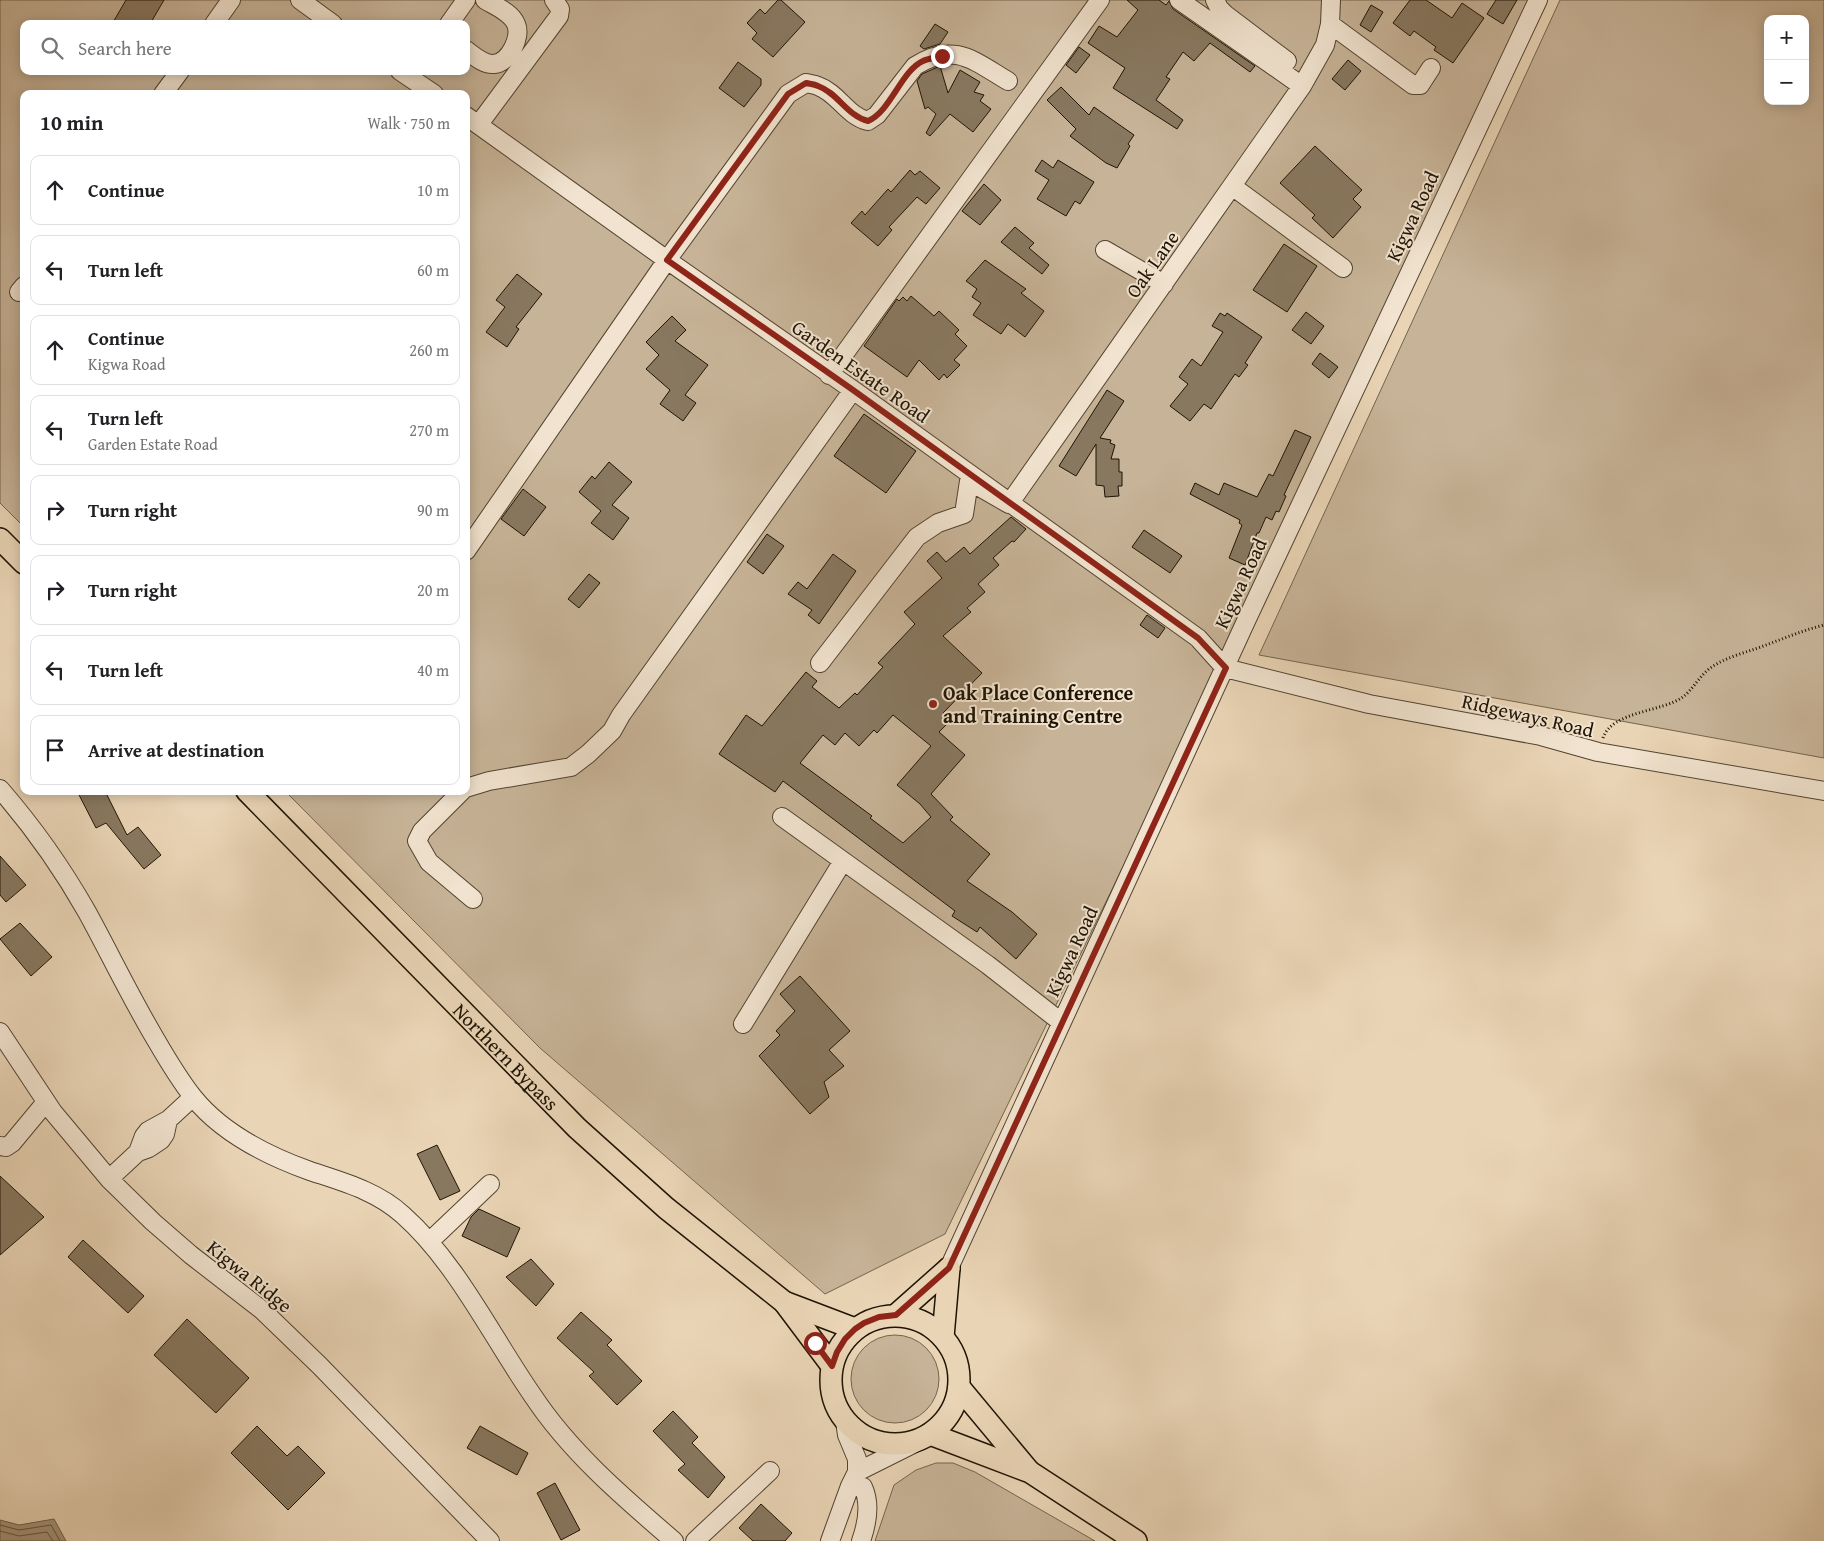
<!DOCTYPE html>
<html lang="en">
<head>
<meta charset="utf-8">
<style>
	body { margin:0; font-family:"Gentium Book Plus",serif; background:#f6f6f6; color:#202124 }
	.controls { position:absolute; right:15px; top:15px; display:grid; overflow:hidden; border-radius:10px; box-shadow:0 2px 12px #0003 }
	.controls button { width:45px; height:45px; display:grid; place-items:center; padding:0; border:0; border-bottom:1px solid #e0e0e0; background:#fff; color:#202124; font:25px sans-serif }
	.stop { position:absolute; width:15px; height:15px; margin:-11px; border:4px solid #8f2418; border-radius:50%; background:#fff }
	.stop.end { background:#8f2418; border-color:#fff; box-shadow:0 1px 5px #0008 }
	.list { margin:0; padding:0; list-style:none }
	h2 { display:flex; justify-content:space-between; align-items:center; height:65px; margin:0; padding:0 20px; font-size:21px }
	h2 small { font-size:16px; font-weight:400; color:#757577 }
	.list li { display:grid; grid-template-columns:32px 1fr auto; gap:15px; align-items:center; box-sizing:border-box; height:70px; margin:0 10px 10px; padding:0 10px; border:1px solid #e0e0e0; border-radius:10px }
	.list b { display:block; font-size:19px; white-space:nowrap }
	.list p { margin:0; font-size:16px; white-space:nowrap; color:#757577 }
	.list em { font-size:16px; font-style:normal; color:#757577 }
	.icon { flex:none; width:28px; height:28px; fill:none; stroke:currentColor; stroke-width:2; stroke-linecap:round; stroke-linejoin:round }
	.map { position:relative; flex:none; width:1824px; height:1541px; overflow:hidden }
	.search { position:absolute; background:#fff; box-shadow:0 2px 12px #0003; left:20px; top:20px; width:450px; height:55px; display:flex; align-items:center; gap:12px; box-sizing:border-box; padding:0 18px; border-radius:10px; color:#757577; font-size:19px }
	.panel { position:absolute; background:#fff; box-shadow:0 2px 12px #0003; left:20px; top:90px; width:450px; height:705px; border-radius:10px }
	.map>svg:first-child { display:block }
	.green { fill:#c7b397; stroke:#73644e; fill-rule:evenodd }
	.water { fill:#a49379; stroke:#6f604a }
	.lines { fill:none; stroke-linecap:round; stroke-linejoin:round }
	.shore { stroke:#62543e; stroke-width:1 }
	.building { fill:#887860; stroke:#1f1404; fill-rule:evenodd }
	.minor-casing { stroke:#524430; stroke-width:20 }
	.major-casing { stroke:#1f1404; stroke-width:24 }
	.path { stroke:#1f1404; stroke-width:3; stroke-dasharray:1 2.5; stroke-linecap:butt }
	.minor { stroke:#f1e3cf; stroke-width:18 }
	.major { stroke:#e9d4b5; stroke-width:21 }
	.route { stroke:#8f2418; stroke-width:6 }
	.poi-dot { fill:#8f2418; stroke:#f1e3cf; stroke-width:2 }
	.labels { text-anchor:middle; dominant-baseline:central; stroke-width:4; stroke-linejoin:round; paint-order:stroke }
	.street-label { font-size:20px; fill:#1f1404; stroke:#f1e3cf }
	.poi-label { font-size:20px; font-weight:bold; fill:#1f1404; stroke:#f1e3cf; text-anchor:start }
</style>
</head>
<body>
<div class="map">
<svg width="1824" height="1541" viewBox="0 0 1824 1541">
	<rect width="100%" height="100%" fill="#e9d4b5"/>
	<filter id="stains"><feTurbulence type="fractalNoise" baseFrequency=".004" numOctaves="4"/><feColorMatrix values="0 0 0 0 .2 0 0 0 0 .09 0 0 0 0 .02 0 0 0 .5 -.17"/></filter>
	<radialGradient id="worn" r=".72"><stop offset=".6" stop-color="#630" stop-opacity="0"/><stop offset="1" stop-color="#630" stop-opacity=".3"/></radialGradient>
	<!-- green -->
	<path class="green" d="M0,0H1543L945,1234L825,1294L540,1048L285,791H466V94H24V527L0,503ZM24,24H466V71H24Z
		M1560,0H1824V758L1259,655ZM1768,19H1805V101H1768Z
		M851 1379a44 44 0 1 1 88 0a44 44 0 1 1-88 0Z
		M936,1463H953L975,1472L1095,1541H875L894,1485L916,1470Z"/>
	<!-- water -->
	<path class="water" d="M54,1519L66,1541H0V1520L19,1525Z"/>
	<g class="lines">
		<!-- shore -->
		<path class="shore" d="M0,1525L19,1530L51,1525L60,1541
			M0,1531L19,1536L47,1532L53,1541"/>
	</g>
	<!-- building -->
	<path class="building" d="M126,0H164L150,24H112Z
		M778,0H781L805,22L773,57L752,39L757,33L747,23L760,9L765,14Z
		M1127,0H1159L1166,5L1169,1L1173,9L1255,66L1250,72L1210,43L1194,61L1183,52L1166,77L1170,79L1156,100L1183,120L1177,129L1113,88L1125,68L1088,43L1099,26L1117,37L1138,10Z
		M1410,0H1426L1452,18L1462,3L1484,18L1453,63L1434,50L1436,47L1414,31L1410,36L1393,23Z
		M1496,0H1517L1503,24L1487,14Z
		M1371,5L1383,12L1371,32L1360,25Z
		M935,24L948,32L940,44L924,49L920,46Z
		M1079,47L1090,55L1076,73L1066,65Z
		M1348,60L1361,71L1345,90L1332,79Z
		M738,62L761,79V85L744,107L719,88Z
		M940,66L948,93L960,70L980,82L974,92L984,95L980,101L991,109L973,132L950,114L930,136L926,133L936,114L928,107L925,109L917,81L922,74Z
		M1061,87L1089,115L1094,107L1134,135L1128,144L1130,146L1117,168L1106,163L1070,136L1076,129L1047,100Z
		M1315,146L1362,190L1353,199L1361,207L1333,238L1312,218L1315,215L1280,183Z
		M1042,160L1053,168L1058,160L1094,182L1080,204L1075,201L1066,216L1037,199L1049,180L1035,171Z
		M910,170L915,175L920,171L940,188L926,204L917,197L889,227L892,230L878,246L851,223L862,211L865,215L888,189L891,192Z
		M984,184L1001,200L980,225L962,211Z
		M1015,227L1034,243L1029,248L1049,265L1042,274L1001,242Z
		M1284,244L1317,266L1287,312L1253,290Z
		M985,260L1026,289L1021,293L1044,311L1025,337L1008,324L1001,334L973,315L981,303L972,297L977,289L966,281Z
		M517,274L542,294L516,327L519,329L507,347L486,332L505,307L496,300Z
		M911,296L934,316L939,311L959,330L955,334L967,346L954,360L960,365L947,378L944,374L939,380L919,360L907,377L864,346L897,299L899,301L903,297L907,301Z
		M1306,312L1324,326L1311,344L1292,330Z
		M1220,313L1225,316L1227,313L1262,337L1245,363L1248,365L1239,377L1235,374L1211,409L1204,404L1190,421L1170,406L1188,384L1179,377L1192,359L1201,366L1223,332L1212,326Z
		M672,316L686,330L675,341L708,365L685,395L696,403L683,421L660,404L670,390L646,369L659,355L646,342Z
		M1320,353L1338,367L1329,378L1312,364Z
		M1107,390L1124,401L1100,438L1111,440L1110,443L1115,445L1111,459H1119V472H1122V486H1118L1119,496L1105,497L1104,486L1096,485V444L1076,476L1059,466Z
		M864,414L916,451L886,493L834,456Z
		M1295,430L1311,437L1284,495L1286,496L1279,512L1276,511L1272,520L1266,517L1259,533H1257L1245,565L1229,558L1242,525L1239,523L1240,520L1190,494L1195,483L1219,495L1224,483L1257,497L1269,474L1273,476Z
		M609,462L632,482L612,505L629,518L613,540L591,523L601,511L579,492L592,476L595,479Z
		M523,489L546,507L524,536L501,519Z
		M1011,517L1026,529L1014,542L1012,541L993,558L999,565L978,584L985,592L967,608L971,612L943,636L982,673L943,713L951,720L939,732L965,755L931,794L953,817L950,820L990,854L967,881L1012,912L1037,934L1016,959L980,927L977,932L952,916L955,911L783,781L775,792L719,754L746,715L762,726L806,672L817,681L812,687L839,708L855,693L857,695L883,667L878,663L915,624L904,612L942,578L927,561L937,552L946,562L964,547L970,554ZM893,715L931,746L897,785L920,804L931,817L903,843L870,818L872,816L800,763L823,735L835,745L845,733L859,746L874,730L877,733Z
		M1144,530L1182,556L1170,573L1132,547Z
		M767,534L784,546L763,574L747,562Z
		M833,554L856,571L819,624L808,615L812,610L788,594L798,582L807,589Z
		M589,574L600,583L579,608L568,599Z
		M1147,615L1165,628L1158,638L1140,625Z
		M77,791H105L127,835L138,827L161,855L144,869L106,823L96,828Z
		M0,856L26,885L6,902L0,895Z
		M20,923L52,957L31,976L0,939Z
		M800,976L850,1031L829,1050L844,1066L824,1082L829,1097L810,1114L759,1056L780,1035L776,1031L795,1011L780,994Z
		M437,1145L460,1191L440,1200L417,1154Z
		M0,1176L44,1217L0,1255Z
		M479,1209L520,1228L507,1257L462,1236L471,1217Z
		M83,1240L144,1296L128,1313L68,1257Z
		M531,1259L554,1284L536,1306L506,1277Z
		M581,1312L612,1340L607,1345L642,1381L617,1405L589,1376L594,1372L557,1338Z
		M187,1319L249,1378L216,1413L154,1355Z
		M673,1411L698,1437L692,1443L725,1477L708,1498L678,1470L685,1464L653,1431Z
		M257,1426L287,1456L298,1446L325,1473L288,1510L231,1453Z
		M480,1426L528,1453L517,1475L467,1448Z
		M555,1483L580,1530L561,1540L537,1493Z
		M761,1504L792,1533L785,1541H753L739,1528Z"/>
	<g class="lines">
		<defs>
			<path id="minor" d="M300,0L333,24
				M1179,0L1302,86
				M1215,0L1219,8L1226,15L1287,61
				M214,24L231,0
				M449,24L466,0
				M1330,24L1413,85H1420L1431,68
				M466,50C474,56 484,65 494,64C509,63 522,37 516,24C511,12 495,6 485,0
				M400,71L434,94
				M163,94L180,71
				M466,116L667,260L853,390L1198,638L1225,668L1369,704L1541,736L1598,752L1824,791
				M479,124L559,16L560,9L554,0
				M1232,186L1343,268
				M1105,250L1164,284
				M19,292L24,286
				M829,375L1100,0
				M466,551L667,260L788,94L806,83C810,84 814,84 818,86C838,93 847,116 868,121L877,115L915,66C954,41 974,61 1008,81
				M820,663L917,537L938,523L964,514L969,481L1009,504L1302,86L1325,45L1330,24L1331,0
				M466,788L489,781L571,767L588,754L612,731L621,715L853,390
				M0,789C33,827 62,868 87,912C110,954 131,998 156,1040C167,1059 179,1079 193,1097C221,1132 268,1156 310,1171C343,1182 377,1191 403,1215C457,1263 492,1337 533,1396C570,1452 624,1498 674,1541
				M462,791L422,831L417,841L429,862L473,899
				M782,817L988,965L1061,1022
				M743,1024L843,861
				M0,1032L53,1112L109,1179L153,1222L191,1255L262,1310L320,1366L490,1541
				M0,1146L6,1147L12,1143L46,1102
				M138,1152L144,1136L148,1131L168,1120L193,1097
				M109,1179L138,1152L149,1148L161,1140L165,1134L168,1120
				M430,1241L490,1184
				M949,1268L1246,621L1538,0
				M857,1472L923,1439
				M850,1486L863,1487C871,1504 867,1524 861,1541
				M695,1541L770,1471
				M830,1541L850,1486L857,1472V1459L847,1435L845,1421"/>
			<g id="major">
				<path d="M0,539L24,563"/>
				<path id="s1" d="M247,791L577,1128L666,1208L784,1302L832,1366"/>
				<path d="M784,1302L855,1329"/>
				<path d="M896,1315L949,1268"/>
				<circle cx="895" cy="1380" r="64"/>
				<path d="M943,1337L949,1268"/>
				<path d="M959,1387L1028,1470"/>
				<path d="M930,1434L1030,1472L1136,1541"/>
			</g>
		</defs>
		<!-- minor casing -->
		<use href="#minor" class="minor-casing"/>
		<!-- major casing -->
		<use href="#major" class="major-casing"/>
		<!-- path -->
		<path class="path" d="M1603,738C1612,711 1662,712 1683,697C1693,689 1699,677 1709,669C1722,659 1740,654 1755,649C1778,641 1800,631 1824,625"/>
		<!-- minor -->
		<use href="#minor" class="minor"/>
		<!-- major -->
		<use href="#major" class="major"/>
	</g>
	<g class="lines">
		<!-- route -->
		<path class="route" d="M815,1343L832,1366L837,1352L845,1339L855,1329L864,1323L879,1317L896,1315L949,1268L1226,668L1198,638L853,390L667,260L788,94L806,83C810,84 814,84 818,86C838,93 847,116 868,121C891,111 901,71 923,61C929,58 936,58 942,56"/>
	</g>
	<!-- markers -->
	<circle class="poi-dot" cx="933" cy="704" r="5"/>
	<g class="labels">
		<!-- street labels -->
		<g class="street-label">
			<text transform="translate(1412 216) rotate(-65)">Kigwa Road</text>
			<text transform="translate(1152 264) rotate(-55)">Oak Lane</text>
			<text transform="translate(861 371) rotate(35)">Garden Estate Road</text>
			<text transform="translate(1240 583) rotate(-65)">Kigwa Road</text>
			<text transform="translate(1528 715) rotate(13)">Ridgeways Road</text>
			<text transform="translate(1071 951) rotate(-65)">Kigwa Road</text>
			<text stroke="none"><textPath href="#s1" startOffset="371">Northern Bypass</textPath></text>
			<text transform="translate(250 1276) rotate(39)">Kigwa Ridge</text>
		</g>
		<!-- poi labels -->
		<g class="poi-label">
			<text x="943" y="692">Oak Place Conference<tspan x="943" dy="23">and Training Centre</tspan></text>
		</g>
	</g>
	<rect width="100%" height="100%" filter="url(#stains)"/>
	<rect width="100%" height="100%" fill="url(#worn)"/>
</svg>
<div class="controls">
<button>+</button>
<button>−</button>
</div>
<div class="stop" style="left:815px;top:1343px"></div>
<div class="stop end" style="left:942px;top:56px"></div>
<div class="search"><svg class="icon" aria-label="search" viewBox="0 0 24 24"><circle cx="10" cy="10" r="6"/><path d="M15 15l6 6"/></svg>Search here</div>
<section class="panel">
<h2>10 min<small>Walk · 750 m</small></h2>
<ul class="list">
<li><svg class="icon" aria-label="ahead" viewBox="0 0 24 24"><path d="M12 20V5M6 11l6-6 6 6"/></svg><div><b>Continue</b></div><em>10 m</em></li>
<li><svg class="icon" aria-label="left" viewBox="0 0 24 24"><path d="M17 20v-9H6M10 6l-5 5 5 5"/></svg><div><b>Turn left</b></div><em>60 m</em></li>
<li><svg class="icon" aria-label="ahead" viewBox="0 0 24 24"><path d="M12 20V5M6 11l6-6 6 6"/></svg><div><b>Continue</b><p>Kigwa Road</p></div><em>260 m</em></li>
<li><svg class="icon" aria-label="left" viewBox="0 0 24 24"><path d="M17 20v-9H6M10 6l-5 5 5 5"/></svg><div><b>Turn left</b><p>Garden Estate Road</p></div><em>270 m</em></li>
<li><svg class="icon" aria-label="right" viewBox="0 0 24 24"><path d="M7 20v-9h11M14 6l5 5-5 5"/></svg><div><b>Turn right</b></div><em>90 m</em></li>
<li><svg class="icon" aria-label="right" viewBox="0 0 24 24"><path d="M7 20v-9h11M14 6l5 5-5 5"/></svg><div><b>Turn right</b></div><em>20 m</em></li>
<li><svg class="icon" aria-label="left" viewBox="0 0 24 24"><path d="M17 20v-9H6M10 6l-5 5 5 5"/></svg><div><b>Turn left</b></div><em>40 m</em></li>
<li><svg class="icon" aria-label="arrive" viewBox="0 0 24 24"><path d="M6 21V4h12l-3 4 3 4H6"/></svg><div><b>Arrive at destination</b></div></li>
</ul>
</section>
</div>
</body>
</html>
